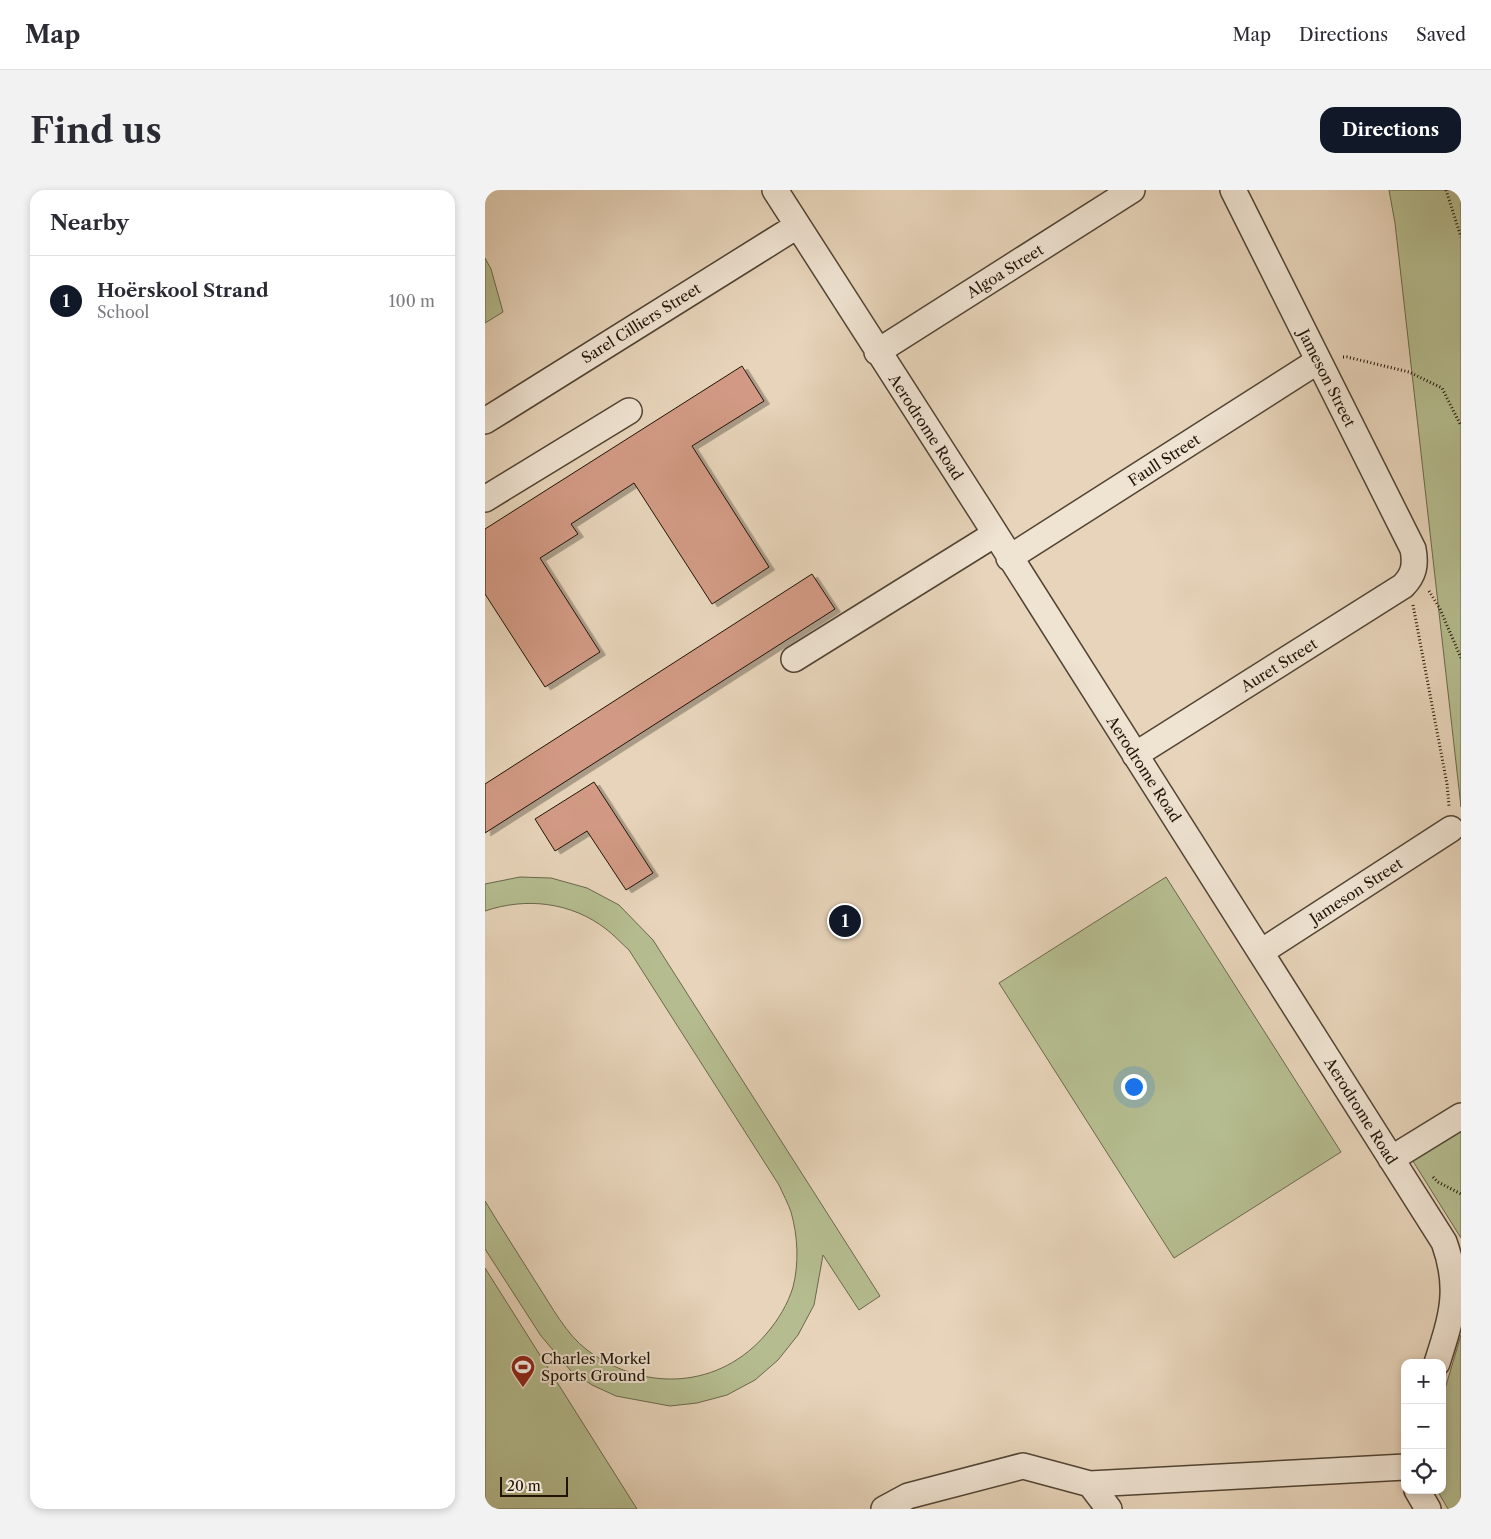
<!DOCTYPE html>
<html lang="en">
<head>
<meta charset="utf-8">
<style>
	body { margin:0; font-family:"Libre Caslon Text",serif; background:#f2f2f3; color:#2b2b33 }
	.controls { position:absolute; right:15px; bottom:15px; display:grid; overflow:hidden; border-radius:10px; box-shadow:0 2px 8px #0003 }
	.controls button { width:45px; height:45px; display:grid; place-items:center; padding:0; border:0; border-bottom:1px solid #e1e1e2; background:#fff; color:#2b2b33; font:25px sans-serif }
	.scale { position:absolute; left:15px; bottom:12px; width:68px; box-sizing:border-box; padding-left:5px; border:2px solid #201407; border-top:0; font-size:14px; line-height:18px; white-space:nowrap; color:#201407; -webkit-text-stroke:4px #efe3d2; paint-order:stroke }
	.you { position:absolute; left:648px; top:896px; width:18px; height:18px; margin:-12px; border:4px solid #fff; border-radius:50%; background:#1a73e8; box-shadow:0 0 0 8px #1a73e833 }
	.badge { display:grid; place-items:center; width:32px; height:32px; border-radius:50%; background:#111827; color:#fff; font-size:16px; font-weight:700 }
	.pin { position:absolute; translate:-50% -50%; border:2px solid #fff; box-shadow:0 1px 5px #0006 }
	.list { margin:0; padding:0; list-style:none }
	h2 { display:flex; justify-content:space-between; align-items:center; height:65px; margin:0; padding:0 20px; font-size:21px }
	h2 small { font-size:16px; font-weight:400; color:#7c7c81 }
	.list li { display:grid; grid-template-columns:32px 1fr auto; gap:15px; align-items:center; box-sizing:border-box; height:90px; padding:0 20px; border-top:1px solid #e1e1e2 }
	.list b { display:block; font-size:19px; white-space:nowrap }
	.list p { margin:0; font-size:16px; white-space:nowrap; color:#7c7c81 }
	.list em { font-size:16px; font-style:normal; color:#7c7c81 }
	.icon { flex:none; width:28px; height:28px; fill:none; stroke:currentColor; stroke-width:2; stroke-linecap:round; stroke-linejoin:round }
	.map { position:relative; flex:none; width:976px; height:1319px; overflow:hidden; border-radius:15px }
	header { display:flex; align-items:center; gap:30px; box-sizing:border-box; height:70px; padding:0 25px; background:#fff; border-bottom:1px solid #e1e1e2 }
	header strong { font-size:24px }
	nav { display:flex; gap:28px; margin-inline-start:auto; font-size:18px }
	.intro { display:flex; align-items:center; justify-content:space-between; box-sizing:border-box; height:120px; padding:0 30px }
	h1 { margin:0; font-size:35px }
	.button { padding:12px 22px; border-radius:15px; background:#111827; color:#fff; font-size:18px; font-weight:700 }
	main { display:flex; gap:30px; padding:0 30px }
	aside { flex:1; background:#fff; border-radius:15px; box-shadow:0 2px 8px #0003 }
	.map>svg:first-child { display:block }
	.green { fill:#b5bd90; stroke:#6a684c }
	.building { fill:#d29a84; stroke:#201407; filter:url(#shadow) }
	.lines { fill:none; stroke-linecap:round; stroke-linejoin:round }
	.minor-casing { stroke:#524434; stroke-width:28 }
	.path { stroke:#201407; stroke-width:3; stroke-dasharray:1 2.5; stroke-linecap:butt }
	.minor { stroke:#efe3d2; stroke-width:25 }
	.labels { text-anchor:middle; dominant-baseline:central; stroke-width:4; stroke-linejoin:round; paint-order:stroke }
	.street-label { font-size:15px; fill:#201407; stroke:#efe3d2 }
	.poi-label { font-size:15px; fill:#201407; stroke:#efe3d2; text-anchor:start }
</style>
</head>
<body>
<header>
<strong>Map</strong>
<nav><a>Map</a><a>Directions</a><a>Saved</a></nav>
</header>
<div class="intro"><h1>Find us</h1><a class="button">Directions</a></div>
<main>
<aside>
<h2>Nearby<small></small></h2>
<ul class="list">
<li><span class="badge">1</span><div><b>Hoërskool Strand</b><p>School</p></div><em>100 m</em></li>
</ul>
</aside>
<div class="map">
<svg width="976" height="1319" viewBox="0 0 976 1319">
	<defs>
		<filter id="shadow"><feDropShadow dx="5.5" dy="3" stdDeviation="0" flood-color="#0004"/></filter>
	</defs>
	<rect width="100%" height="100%" fill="#e7d4ba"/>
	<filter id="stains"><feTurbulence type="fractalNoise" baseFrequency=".004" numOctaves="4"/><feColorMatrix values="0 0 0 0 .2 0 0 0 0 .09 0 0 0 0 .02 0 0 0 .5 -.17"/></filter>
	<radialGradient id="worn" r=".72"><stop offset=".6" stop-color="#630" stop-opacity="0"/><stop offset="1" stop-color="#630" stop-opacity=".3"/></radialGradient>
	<!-- green -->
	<path class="green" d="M904,0H976V617L910,33Z
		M0,68L6,79L18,122L0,133Z
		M35,687L66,688L102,698L134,715L168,750L395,1106L374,1120L338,1065L329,1115L313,1145L293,1170L270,1190L242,1205L212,1213L185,1216L131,1206L107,1195L86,1181L56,1146L0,1059V1011C17,1039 35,1067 52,1094C67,1117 81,1144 102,1160C160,1203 235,1199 282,1143C293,1130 303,1114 308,1097C314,1074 313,1046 306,1022C303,1013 298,1004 294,995L144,760C136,753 129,745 121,739C86,712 41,707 0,721V694Z
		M681,687L856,962L689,1068L514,793Z
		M976,925V1048L921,960Z
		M0,1078L152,1319H0Z
		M976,1145V1319H963L952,1300H957V1209Z"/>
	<!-- building -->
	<path class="building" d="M257,176L279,211L207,256L284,377L227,414L149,293L86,334L93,344L55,368L115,462L60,497L0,404V339Z
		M327,384L350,419L0,643V594Z
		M109,592L168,683L141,700L102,641L70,661L50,629Z"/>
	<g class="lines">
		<defs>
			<path id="minor" d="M290,0L496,321L959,1052C976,1099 967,1126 952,1173
				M392,162L647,0
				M0,231L312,36
				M0,309L144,221
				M524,368L833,171
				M309,469L510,344
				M650,565L918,396C929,385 931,375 928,359L748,0
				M776,762L966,639
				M906,969L976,926
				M605,1294L624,1319
				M932,1300L943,1319
				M399,1319L423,1306L538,1276L605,1294L920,1277"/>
		</defs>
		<!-- minor casing -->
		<use href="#minor" class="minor-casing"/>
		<!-- path -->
		<path class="path" d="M961,0L976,47
			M858,167H862L924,182L957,198L976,236
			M944,401L955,419L976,468
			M928,415L962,594L964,616
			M948,987L953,992L976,1004"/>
		<!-- minor -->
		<use href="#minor" class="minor"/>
	</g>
	<!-- icons -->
	<defs>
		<symbol id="stadium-pin" viewBox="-11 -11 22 30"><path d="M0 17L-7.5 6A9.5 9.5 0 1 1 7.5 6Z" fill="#8f2418" stroke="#efe3d2"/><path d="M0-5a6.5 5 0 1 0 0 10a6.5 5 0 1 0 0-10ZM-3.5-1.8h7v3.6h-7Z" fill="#fff"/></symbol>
	</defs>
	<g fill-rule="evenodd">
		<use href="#stadium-pin" x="24" y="1163" width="28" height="38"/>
	</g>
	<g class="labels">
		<!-- street labels -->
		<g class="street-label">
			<text transform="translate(520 81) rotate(-32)">Algoa Street</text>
			<text transform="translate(156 133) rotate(-32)">Sarel Cilliers Street</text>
			<text transform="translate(842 188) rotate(63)">Jameson Street</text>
			<text transform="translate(441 237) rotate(57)">Aerodrome Road</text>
			<text transform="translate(679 270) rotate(-33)">Faull Street</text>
			<text transform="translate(794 475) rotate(-32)">Auret Street</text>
			<text transform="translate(659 579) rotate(57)">Aerodrome Road</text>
			<text transform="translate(871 701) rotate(-33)">Jameson Street</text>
			<text transform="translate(876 921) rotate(58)">Aerodrome Road</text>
		</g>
		<!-- poi labels -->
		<g class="poi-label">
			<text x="56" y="1168">Charles Morkel<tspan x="56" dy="17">Sports Ground</tspan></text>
		</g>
	</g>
	<rect width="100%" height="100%" filter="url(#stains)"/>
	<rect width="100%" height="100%" fill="url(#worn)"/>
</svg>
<div class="controls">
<button>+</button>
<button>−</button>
<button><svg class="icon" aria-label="locate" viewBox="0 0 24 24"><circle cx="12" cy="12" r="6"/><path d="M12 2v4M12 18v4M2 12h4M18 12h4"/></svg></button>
</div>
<div class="scale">20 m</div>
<div class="you"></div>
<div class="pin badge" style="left:360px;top:731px">1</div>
</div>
</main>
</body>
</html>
